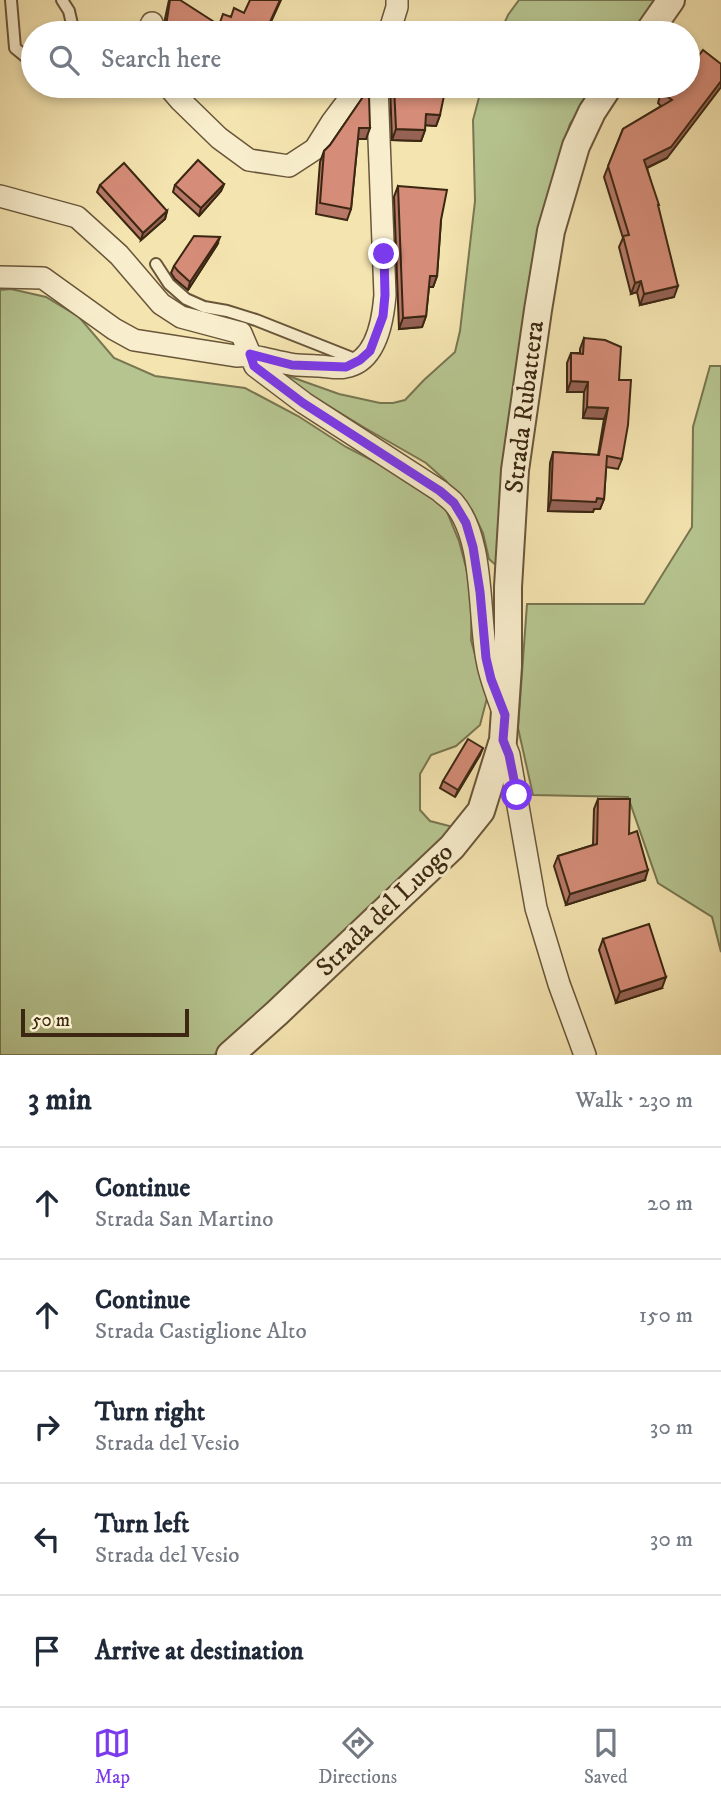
<!DOCTYPE html>
<html lang="en">
<head>
<meta charset="utf-8">
<style>
	body { margin:0; font-family:"IM FELL DW Pica",serif; background:#f6f6f7; color:#1f2937 }
	.scale { position:absolute; left:21px; bottom:18px; width:168px; box-sizing:border-box; padding-left:7px; border:4px solid #3b2712; border-top:0; font-size:19px; line-height:24px; white-space:nowrap; color:#3b2712; -webkit-text-stroke:5px #f8edcc; paint-order:stroke }
	.stop { position:absolute; width:21px; height:21px; margin:-16px; border:5px solid #7c3aed; border-radius:50%; background:#fff }
	.stop.end { background:#7c3aed; border-color:#fff; box-shadow:0 2px 7px #0008 }
	.list { margin:0; padding:0; list-style:none }
	h2 { display:flex; justify-content:space-between; align-items:center; height:91px; margin:0; padding:0 28px; font-size:30px }
	h2 small { font-size:23px; font-weight:400; color:#747a83 }
	.list li { display:grid; grid-template-columns:46px 1fr auto; gap:21px; align-items:center; box-sizing:border-box; height:112px; padding:0 28px; border-top:2px solid #e0e1e3 }
	.list b { display:block; font-size:26px; white-space:nowrap }
	.list p { margin:0; font-size:23px; white-space:nowrap; color:#747a83 }
	.list em { font-size:23px; font-style:normal; color:#747a83 }
	.icon { flex:none; width:38px; height:38px; fill:none; stroke:currentColor; stroke-width:2; stroke-linecap:round; stroke-linejoin:round }
	.map { position:relative; flex:none; width:721px; height:1055px; overflow:hidden }
	.search { position:absolute; background:#fff; box-shadow:0 4px 10px #0003; left:21px; right:21px; top:21px; height:77px; display:flex; align-items:center; gap:18px; box-sizing:border-box; padding:0 24px; border-radius:38px; color:#747a83; font-size:26px }
	.sheet { height:651px; background:#fff }
	nav { display:flex; justify-content:space-around; align-items:center; box-sizing:border-box; height:98px; border-top:2px solid #e0e1e3; background:#fff; font-size:19px; color:#747a83 }
	nav a { display:grid; justify-items:center; gap:4px }
	nav .on { color:#7c3aed }
	.map>svg:first-child { display:block }
	.green { fill:#b6c590; stroke:#787651; stroke-width:2 }
	.lines { fill:none; stroke-linecap:round; stroke-linejoin:round }
	.service-casing { stroke:#69563a; stroke-width:14 }
	.minor-casing { stroke:#69563a; stroke-width:24 }
	.tertiary-casing { stroke:#69563a; stroke-width:30 }
	.service { stroke:#f8edcc; stroke-width:10 }
	.minor { stroke:#f8edcc; stroke-width:21 }
	.tertiary { stroke:#f8edcc; stroke-width:26 }
	.wall { fill:#b77867; stroke:#3b2712; stroke-width:2 }
	.shaded-wall { fill:#956254; stroke:#3b2712; stroke-width:2 }
	.building { fill:#d58c78; stroke:#3b2712; stroke-width:2 }
	.route { stroke:#7c3aed; stroke-width:9 }
	.labels { text-anchor:middle; dominant-baseline:central; stroke-width:6; stroke-linejoin:round; paint-order:stroke }
	.street-label { font-size:26px; fill:#3b2712; stroke:#f8edcc }
</style>
</head>
<body>
<div class="map">
<svg width="721" height="1055" viewBox="0 0 721 1055">
	<rect width="100%" height="100%" fill="#f4e4b0"/>
	<filter id="stains"><feTurbulence type="fractalNoise" baseFrequency=".00286" numOctaves="4"/><feColorMatrix values="0 0 0 0 .2 0 0 0 0 .09 0 0 0 0 .02 0 0 0 .5 -.17"/></filter>
	<radialGradient id="worn" r=".72"><stop offset=".6" stop-color="#630" stop-opacity="0"/><stop offset="1" stop-color="#630" stop-opacity=".3"/></radialGradient>
	<!-- green -->
	<path class="green" d="M519,0H656L633,33H500L508,15Z
		M482,86H596L570,124L554,175L498,567L489,559L483,533L472,510L453,492L446,481L426,463L365,428L301,389L280,373L339,394L380,403H393L405,400L424,380L455,352L460,331L475,201L473,120Z
		M11,289L46,297L79,317L114,358L155,376L245,388L298,416L346,447L416,483L445,507L459,541L472,590L471,640L487,698L480,725L456,746L431,755L420,774V810L430,821L461,829L372,915L214,1055H0V290Z
		M710,366H721V952L712,917L658,883L628,797L533,795L518,728L527,604H644L692,527L693,427Z"/>
	<g class="lines">
		<defs>
			<path id="service" d="M11,0L15,48L31,61H33
				M62,0L69,11L74,33
				M156,264L169,284L186,299L204,307L227,311L256,320L357,360"/>
			<path id="minor" d="M147,33L152,23
				M389,33L397,7V0
				M168,86L180,100L219,138L249,160L289,166L315,149L332,122L359,86
				M0,196L77,217L119,255L161,304L181,317L241,333L255,366L304,403L440,491C444,495 449,498 453,502C485,538 478,614 487,660C490,678 497,694 503,712
				M0,277L43,278L114,329L134,340L236,356C255,354 272,361 290,364C299,366 309,365 318,366C326,366 337,369 345,367C376,362 383,320 385,295L377,86
				M503,740L509,755L536,908L559,984L585,1055"/>
			<path id="tertiary" d="M648,33L671,0
				M230,1055L277,1013L452,847L481,811L503,740L508,666V587L515,470L538,310L551,231L576,146L592,112L609,86"/>
		</defs>
		<!-- service casing -->
		<use href="#service" class="service-casing"/>
		<!-- minor casing -->
		<use href="#minor" class="minor-casing"/>
		<!-- tertiary casing -->
		<use href="#tertiary" class="tertiary-casing"/>
		<!-- service -->
		<use href="#service" class="service"/>
		<!-- minor -->
		<use href="#minor" class="minor"/>
		<!-- tertiary -->
		<use href="#tertiary" class="tertiary"/>
	</g>
	<!-- wall -->
	<path class="wall" d="M169,0L219,25L231,16L244,13L281,0L266,33H162Z
		M232,86H242L239,90Z
		M390,86H437L440,115L436,126L425,125V130L421,141L392,140Z
		M688,86L667,158L647,168L658,208L674,297L640,305L637,292L631,294L619,247L623,238L604,177L623,129L661,106L658,103L661,92Z
		M365,94L366,139H358L351,209L347,220L316,214L320,162L324,151L330,145Z
		M224,184L221,191L199,216L173,192L175,185Z
		M100,185L167,211L165,219L141,240L97,192Z
		M398,186L441,220L437,276L433,287H429L426,316L422,327L399,329L394,197Z
		M217,245L188,290L175,279L171,273L174,266Z
		M584,338L619,380L622,459L618,469L606,467L604,499L600,509H594L593,512L548,511L550,463L553,452L598,455L604,419L583,418L584,392H567V363L571,353H580V349Z
		M480,755L455,797L440,788L443,781Z
		M598,799L629,834L645,880L566,905L554,866L558,856L593,845L594,809Z
		M603,939L662,988L616,1003L599,950Z"/>
	<!-- shaded-wall -->
	<path class="shaded-wall" d="M721,81V87L667,158L640,171L644,160Z
		M426,114L440,115L436,126L422,125Z
		M359,128H370L366,139H355Z
		M396,129L425,130L421,141L392,140Z
		M224,184L221,191L199,216L201,208Z
		M167,211L165,219L141,240L143,233Z
		M220,237L217,245L188,290L190,282Z
		M430,276H437L433,287H426Z
		M641,281L637,292L631,294L635,283Z
		M678,286L674,297L640,305L644,294Z
		M426,316L422,327L399,329L403,318Z
		M571,381L588,382L584,392H567Z
		M587,407L608,408L604,419L583,418Z
		M597,498L604,499L600,509H594L593,512L548,511L551,500Z
		M483,748L480,755L455,797L458,790Z
		M648,870L645,880L566,905L570,894Z
		M666,977L662,988L616,1003L620,992Z"/>
	<!-- building -->
	<path class="building" d="M170,0H180L219,25L223,14L231,17L234,8L244,13L250,0H280L265,33H162L166,26Z
		M703,50L721,64V81L671,147L644,160L659,205H658L678,286L644,294L641,281L635,283L623,236L629,235L608,166L623,129L672,100L661,92L666,86H688V57L690,54L696,59Z
		M394,86H437V91H445L440,115L426,114L425,130L396,129Z
		M365,94L369,96L370,128H359L351,209L320,203L324,151L330,145Z
		M198,160L224,184L201,208L175,185Z
		M124,163L167,211L143,233L100,185Z
		M398,186L447,190L441,220L437,276H430L426,316L403,318Z
		M194,236L220,237L190,282L178,271L174,266Z
		M584,338L605,340L621,347L619,380H631L628,425L622,459L607,456L604,499L597,498L596,502L551,500L553,452L599,455L608,408L587,407L588,382L571,381V353L583,354Z
		M468,739L483,748L458,790L443,781Z
		M598,799H630L629,834L637,831L648,870L570,894L558,856L597,844Z
		M649,924L666,977L620,992L603,939Z"/>
	<g class="lines">
		<!-- route -->
		<path class="route" d="M384,254L385,295L383,316L370,351L360,360L346,367L292,365L250,354L254,366L303,403L440,491L454,503L466,523L473,547L480,592L486,658L491,679L505,715L503,740L509,755L517,795"/>
	</g>
	<g class="labels">
		<!-- street labels -->
		<g class="street-label">
			<text transform="translate(525 407) rotate(-83)">Strada Rubattera</text>
			<text transform="translate(385 910) rotate(-44)">Strada del Luogo</text>
		</g>
	</g>
	<rect width="100%" height="100%" filter="url(#stains)"/>
	<rect width="100%" height="100%" fill="url(#worn)"/>
</svg>
<div class="scale">50 m</div>
<div class="stop" style="left:517px;top:795px"></div>
<div class="stop end" style="left:384px;top:254px"></div>
<div class="search"><svg class="icon" aria-label="search" viewBox="0 0 24 24"><circle cx="10" cy="10" r="6"/><path d="M15 15l6 6"/></svg>Search here</div>
</div>
<section class="sheet">
<h2>3 min<small>Walk · 230 m</small></h2>
<ul class="list">
<li><svg class="icon" aria-label="ahead" viewBox="0 0 24 24"><path d="M12 20V5M6 11l6-6 6 6"/></svg><div><b>Continue</b><p>Strada San Martino</p></div><em>20 m</em></li>
<li><svg class="icon" aria-label="ahead" viewBox="0 0 24 24"><path d="M12 20V5M6 11l6-6 6 6"/></svg><div><b>Continue</b><p>Strada Castiglione Alto</p></div><em>150 m</em></li>
<li><svg class="icon" aria-label="right" viewBox="0 0 24 24"><path d="M7 20v-9h11M14 6l5 5-5 5"/></svg><div><b>Turn right</b><p>Strada del Vesio</p></div><em>30 m</em></li>
<li><svg class="icon" aria-label="left" viewBox="0 0 24 24"><path d="M17 20v-9H6M10 6l-5 5 5 5"/></svg><div><b>Turn left</b><p>Strada del Vesio</p></div><em>30 m</em></li>
<li><svg class="icon" aria-label="arrive" viewBox="0 0 24 24"><path d="M6 21V4h12l-3 4 3 4H6"/></svg><div><b>Arrive at destination</b></div></li>
</ul>
</section>
<nav>
<a class="on"><svg class="icon" aria-label="map" viewBox="0 0 24 24"><path d="M3 6l6-2 6 2 6-2v14l-6 2-6-2-6 2zM9 4v14M15 6v14"/></svg>Map</a>
<a><svg class="icon" aria-label="directions" viewBox="0 0 24 24"><path d="M12 3l9 9-9 9-9-9zM9 14v-3h6M13 9l2 2-2 2"/></svg>Directions</a>
<a><svg class="icon" aria-label="saved" viewBox="0 0 24 24"><path d="M7 4h10v16l-5-4-5 4z"/></svg>Saved</a>
</nav>
</body>
</html>
